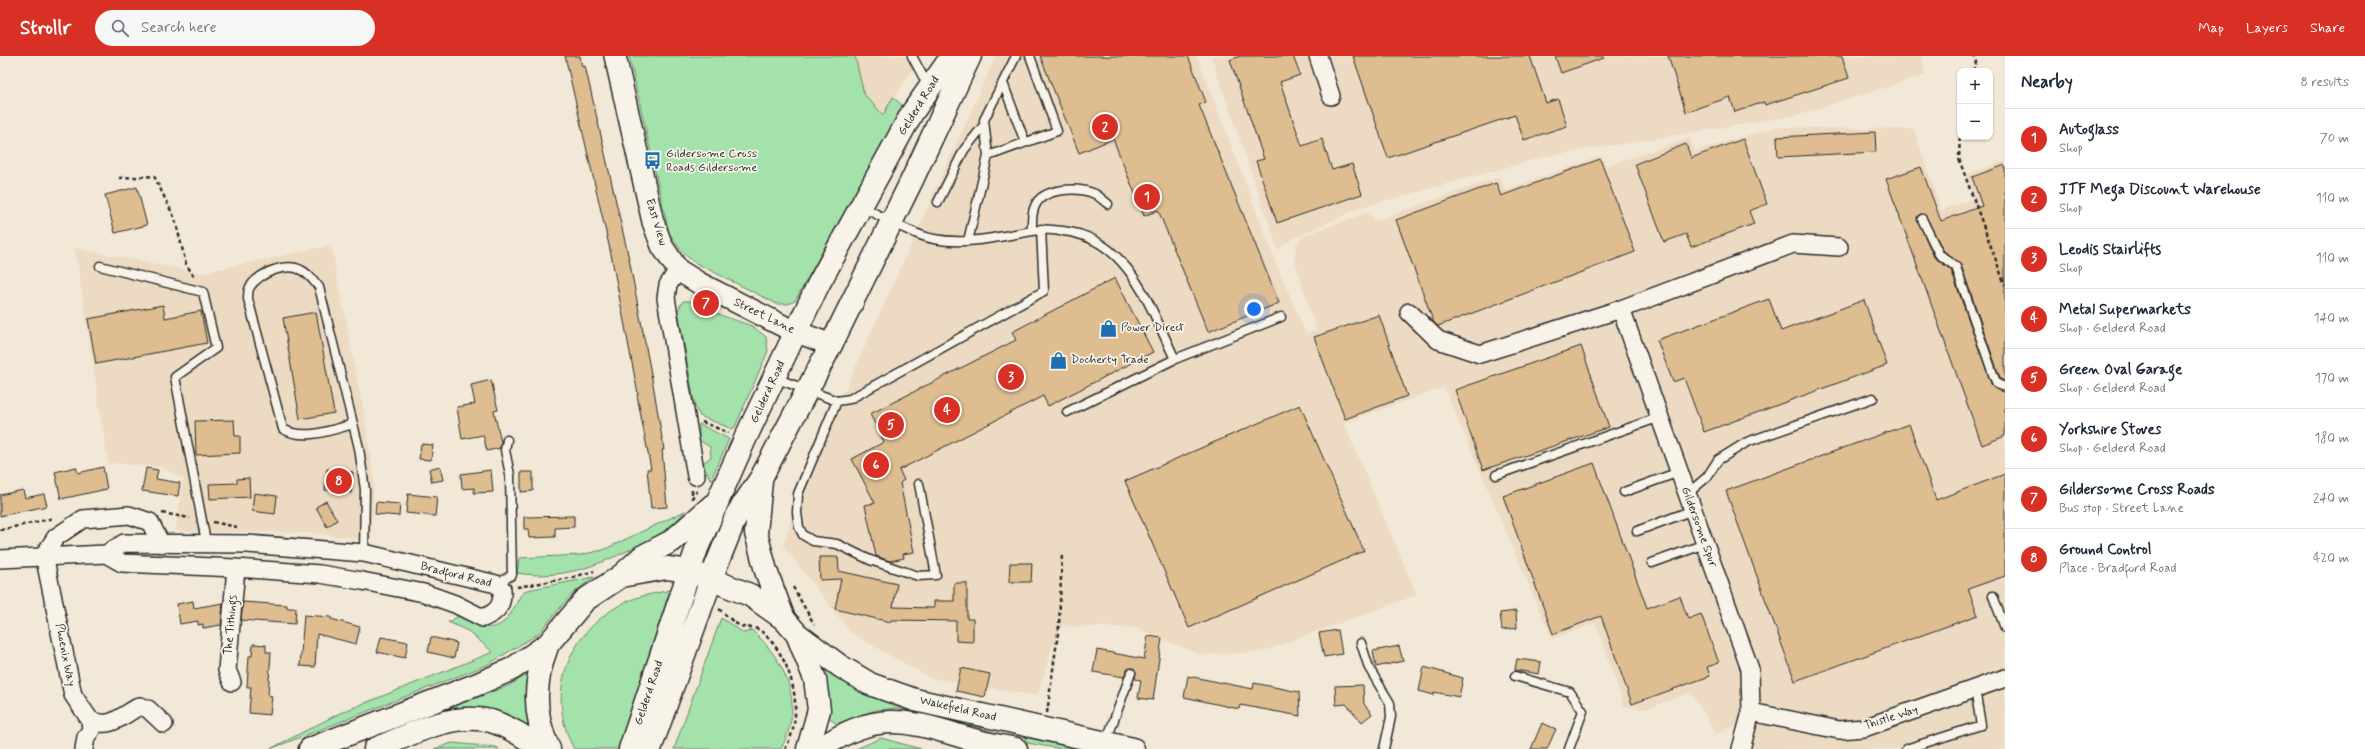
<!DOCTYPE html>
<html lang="en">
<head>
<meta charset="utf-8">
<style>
	body { margin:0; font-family:Mynerve,sans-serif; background:#f6f6f7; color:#1f2937 }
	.controls { position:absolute; right:12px; top:12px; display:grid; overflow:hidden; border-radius:8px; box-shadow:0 1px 3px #0004 }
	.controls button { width:36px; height:36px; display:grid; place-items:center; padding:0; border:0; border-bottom:1px solid #e0e1e3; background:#fff; color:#1f2937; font:20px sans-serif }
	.you { position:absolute; left:1254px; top:253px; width:14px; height:14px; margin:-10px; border:3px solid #fff; border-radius:50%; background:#1a73e8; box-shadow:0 0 0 6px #1a73e833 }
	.badge { display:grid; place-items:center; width:26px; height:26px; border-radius:50%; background:#d93025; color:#fff; font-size:13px; font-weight:700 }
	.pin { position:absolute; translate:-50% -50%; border:2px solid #fff; box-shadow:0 1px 4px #0006 }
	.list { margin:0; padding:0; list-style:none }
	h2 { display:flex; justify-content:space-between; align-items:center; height:52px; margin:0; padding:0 16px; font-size:17px }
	h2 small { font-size:13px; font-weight:400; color:#747a83 }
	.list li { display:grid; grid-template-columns:26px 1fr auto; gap:12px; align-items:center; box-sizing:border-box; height:60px; padding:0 16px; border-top:1px solid #e0e1e3 }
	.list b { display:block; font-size:15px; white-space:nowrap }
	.list p { margin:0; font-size:13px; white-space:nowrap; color:#747a83 }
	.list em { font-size:13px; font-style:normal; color:#747a83 }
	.icon { flex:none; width:22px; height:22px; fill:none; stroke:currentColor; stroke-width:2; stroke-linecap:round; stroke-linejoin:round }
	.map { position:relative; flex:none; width:2005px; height:693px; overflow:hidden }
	header { display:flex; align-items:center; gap:24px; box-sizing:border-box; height:56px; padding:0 20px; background:#d93025; color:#fff }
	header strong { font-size:19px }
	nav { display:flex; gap:22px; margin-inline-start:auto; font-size:14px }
	.search { width:280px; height:36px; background:#f6f6f7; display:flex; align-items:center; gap:10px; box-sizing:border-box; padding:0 14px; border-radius:22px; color:#747a83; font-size:15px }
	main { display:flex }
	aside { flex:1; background:#fff }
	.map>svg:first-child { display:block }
	.built { fill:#ecdbc2 }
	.green { fill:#a3e2ab; stroke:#67866b }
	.building { fill:#debe91; stroke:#2b2b2b }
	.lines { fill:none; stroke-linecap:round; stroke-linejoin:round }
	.service-casing { stroke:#2b2b2b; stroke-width:11 }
	.minor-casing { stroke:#2b2b2b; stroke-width:20 }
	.tertiary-casing { stroke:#2b2b2b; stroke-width:24 }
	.primary-casing { stroke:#2b2b2b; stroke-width:25 }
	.trunk-casing { stroke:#2b2b2b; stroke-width:25 }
	.path { stroke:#2b2b2b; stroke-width:2.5; stroke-dasharray:4 3; stroke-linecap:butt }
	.service { stroke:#f7f3e8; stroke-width:8 }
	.minor { stroke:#f7f3e8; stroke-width:17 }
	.tertiary { stroke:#f7f3e8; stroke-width:21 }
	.primary { stroke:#f7f3e8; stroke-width:22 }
	.trunk { stroke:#f7f3e8; stroke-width:22 }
	.labels { text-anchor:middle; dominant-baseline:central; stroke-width:3.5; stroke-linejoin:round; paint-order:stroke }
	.street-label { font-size:12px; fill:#2b2b2b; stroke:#f7f3e8 }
	.poi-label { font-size:12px; fill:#2b2b2b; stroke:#f7f3e8; text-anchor:start }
</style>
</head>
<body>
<header>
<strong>Strollr</strong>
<div class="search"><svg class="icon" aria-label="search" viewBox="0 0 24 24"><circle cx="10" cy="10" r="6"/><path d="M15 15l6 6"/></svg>Search here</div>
<nav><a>Map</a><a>Layers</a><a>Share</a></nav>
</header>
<main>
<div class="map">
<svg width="2005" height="693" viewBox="0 0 2005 693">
	<rect width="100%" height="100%" fill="#f2e8d7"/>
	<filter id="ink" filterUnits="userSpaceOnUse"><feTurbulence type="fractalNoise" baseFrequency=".025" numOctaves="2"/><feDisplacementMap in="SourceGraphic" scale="8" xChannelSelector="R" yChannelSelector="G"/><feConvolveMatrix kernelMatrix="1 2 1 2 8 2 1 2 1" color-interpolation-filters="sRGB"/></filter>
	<g filter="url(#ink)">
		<!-- built -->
		<path class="built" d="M855,0H921L883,60L864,38Z
			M996,0H1197L1278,212L1306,277L1316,274L1294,202L1296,188L1305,179L1369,156L1374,165L1499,121L1505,134L1602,100L1606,110L1690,82L1695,95L1776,71L1914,73L1941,154L1975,142L1966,118L2005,105V693H1733L1740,668L1716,678L1691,636L1647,653L1624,650L1596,567L1552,583L1444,331L1344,367L1417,539L1261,596L1200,599L1137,572L1059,570L1037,640L930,622L851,577L783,489L804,425Z
			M1211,0H1922L1925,19L1798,59L1548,100L1360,152L1292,183L1278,194Z
			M331,189L365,363L374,424L371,484L308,477L176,475L183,423L161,411L108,407L75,192L201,217Z"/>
		<!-- green -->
		<path class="green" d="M629,0H855L864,38L883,59L893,41L903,50L795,245L788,248H777L694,206L682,196L669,177Z
			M683,245H690L706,254L752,270L766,281L768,295L735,371L732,373L700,360L695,351L678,254Z
			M699,368L729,383L711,424L703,410L704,406L711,401L710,391L699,384Z
			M685,455C671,474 652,483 631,493C595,511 559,524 517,517L519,502L580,499L603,494Z
			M594,521L571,539L538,578L487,609L270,693L340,657L493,596L468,575L448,566L459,560C483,572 498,581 514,552C518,545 519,539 527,534Z
			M670,534L618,693H574C545,638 567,579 620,549C635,540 653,538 670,534Z
			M721,562L744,577L752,574C787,607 805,647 781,693H674Z
			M815,605L842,625L880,643L940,659L1002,679L1000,681L965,672L934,660L899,652L876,654L836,668L824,656Z
			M535,614L537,677L433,662V658L510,629Z
			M1028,677L1097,693H1062L1027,687L1025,682Z
			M881,682L921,693H856Z
			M452,687L496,691L499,693H434Z"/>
		<!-- building -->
		<path class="building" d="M565,0H580L582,11L585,10L591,36L629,203L653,328L664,394H662L667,451L651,452L647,413H651L637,339L638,338L611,198Z
			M1040,0H1188L1206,46L1199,49L1279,247L1208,276L1158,154L1144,160L1113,83L1079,97Z
			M1240,0H1293L1300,19L1280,26L1302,90L1322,83L1332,114L1352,108L1362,138L1277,167L1256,105L1264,103L1230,4Z
			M1353,0H1530L1546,47L1558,43L1567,70L1524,84L1515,59L1388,102Z
			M1555,0H1604V2L1561,17Z
			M1668,0H1842L1849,22L1765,49L1764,46L1735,56L1730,41L1686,56Z
			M1875,76L1876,96L1778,101L1777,81Z
			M1743,83L1767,148L1749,155L1754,168L1691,191L1686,178L1664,186L1635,108L1686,88L1691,102Z
			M1600,103L1635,196L1438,270L1434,267L1396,164L1496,127L1501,140Z
			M2005,109V325L2001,324L1999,319L1961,209L1943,194L1925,159L1920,158L1917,162L1934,201L1951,214L1992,330L2005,336V380L1982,389L1886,123L1921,111L1941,165L1982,150L1972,121Z
			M137,131L147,169L115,177L105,139Z
			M1115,222L1153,296L1048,350L1043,340L899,414L904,424L900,427L914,496L903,498L904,502L890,505L876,500L865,449L875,447L852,403L884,386L870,358L1016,284L1012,276Z
			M1769,243L1781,275L1864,244L1887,309L1704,376L1684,322L1673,326L1657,284Z
			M163,249L165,262L201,255L207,287L96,308L88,263Z
			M316,256L334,357L300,363L283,262Z
			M1379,259L1407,340L1345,363L1314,281Z
			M1581,290L1609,371L1483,414L1455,334Z
			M491,324L498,354L494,355L501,386L500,392L487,395L483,379L462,383L457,351L475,348L471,329Z
			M1300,349L1364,495L1189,572L1125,425Z
			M234,364L235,380H240V397L196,399L195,365Z
			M1909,368L1936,444L2005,418V520L1968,533L1978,559L1795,625L1726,435Z
			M421,388L433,389L431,404L419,403Z
			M1594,407L1647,552L1680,540L1688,563L1701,558L1719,607L1707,611L1710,620L1632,648L1601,560L1553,578L1503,440Z
			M440,410L443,424L432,426L429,413Z
			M76,411L78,417L103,411L107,433L61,443L55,416Z
			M146,412L158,414L156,423L180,427L178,440L142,435Z
			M327,413L353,416L351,437L325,434Z
			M491,414L493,436L474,437V432L462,433L461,418Z
			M521,416H533V435L521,436Z
			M249,422L250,441L210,443L209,428L237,427V423Z
			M23,434L25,442L44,438L47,450L0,460V439Z
			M254,437L277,440L275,458L252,455Z
			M408,438L437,441L435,460L406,457Z
			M326,445L337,464L327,471L316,451Z
			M376,446L400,448L399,460L375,458Z
			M574,460V471L555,472V481L529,482L528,473H524V461Z
			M819,501H838L839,515L897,528L893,551L934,552V545H954V527H967V563H973V586L956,585V565L891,564L890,566L835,553L841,523L820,524Z
			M1010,507H1032L1031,526H1009Z
			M193,545L194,552L223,547L221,569L203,572V568L198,569V565L180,568L177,548Z
			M243,546L287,549V552H296L295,568L241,564Z
			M1516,555L1517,572L1502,574L1500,557Z
			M304,559L331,561V563L360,571L356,588L317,578L315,611L300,610Z
			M1338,574L1342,598L1324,601L1319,577Z
			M1148,580L1162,582L1153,644L1138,642L1141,624L1135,623L1136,616L1133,612L1127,613L1124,621L1093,616L1097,594L1144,603Z
			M381,581L408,586L405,602L377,596Z
			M431,581L457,587L454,602L428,596Z
			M253,588L266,589V596H271L268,639L272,640L270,659L249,657L251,631H247L249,600H252Z
			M1399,590L1403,605L1376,611L1373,595Z
			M1517,603L1541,606L1539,618L1515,614Z
			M1424,611L1463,622L1459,641L1434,636V639L1419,635Z
			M961,612L990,618L985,641L956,635Z
			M1188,620L1253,633L1254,627L1299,636L1300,660L1240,649L1239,653L1184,641Z
			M1363,629L1364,648L1372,658L1362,666L1346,648L1336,649L1335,630Z
			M1542,667L1556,673L1547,693H1531Z"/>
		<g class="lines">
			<defs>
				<path id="service" d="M912,0L928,30
					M1003,27L1025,86
					M988,100L1057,75L1030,0
					M938,146L964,94L984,69
					M862,151C882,160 912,179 934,183C969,190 1004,179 1039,174C1047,172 1056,175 1063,175C1129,182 1150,252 1175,303L1067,356
					M1922,163L1939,198L1956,211L1994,321L1997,328L2005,331
					M1032,175C1032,167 1031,158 1035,150C1043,131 1079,131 1095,138C1100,141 1104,145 1108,148
					M968,185L988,100L984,64L1016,0
					M100,210L203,236L216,292L175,321L206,486
					M1175,303L1281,261
					M775,322L837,345L798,438L797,457L799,471L803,479L813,485L837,488L870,504L918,520L936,519L919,428
					M837,345L850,343L868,333L1044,235L1041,173
					M353,368C332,374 304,385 283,373L248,243C248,240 248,234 250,231C259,217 286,206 301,214C309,218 314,225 319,231L359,392L365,434L364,497
					M1496,419L1660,361
					M1624,436L1679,416
					M1687,438L1707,421L1718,404L1747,386L1873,342
					M1637,475L1693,454
					M1652,507L1705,488
					M496,528L512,519L510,419L505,394L507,384
					M1993,540L2005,572
					M1361,587L1369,612L1390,647L1391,661L1384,693
					M1515,620L1570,636L1583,655L1569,693
					M1106,686L1131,617
					M1906,693L1981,669L1975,633"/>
				<path id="minor" d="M1318,0L1331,40
					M678,214L668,229L666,242L696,420
					M1621,253L1793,188L1839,191
					M1409,256L1438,284L1480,298L1621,253L1750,613L1751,656L1741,693
					M0,503L106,498L124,487L247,488L364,497L496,528L502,533C503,549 498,556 483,562L455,548L424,537L362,525L320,518L236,512L122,507L106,498
					M232,626L227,614L236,512
					M1751,656L1839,674L1864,672L2005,622
					M90,664C111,674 122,659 140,650L148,653L164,668
					M84,693L86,681L91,674L90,664L73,639L44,499L56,481L83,463L129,459L150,466L161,488"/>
				<path id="tertiary" d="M615,0L653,166L662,190L678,214L699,227L787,272L831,289"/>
				<path id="primary" d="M761,425L756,477L766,515L784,563
					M621,520L643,500L672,485L713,449
					M797,578L840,610L870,628L915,644L1133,693
					M630,693L697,492L745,383L818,229L912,57L952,0
					M650,693L716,510L737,458L761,422L831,289L912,124L970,0
					M820,693C879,651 911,666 974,684C987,688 1002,690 1016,693"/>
				<path id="trunk" d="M548,588C534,624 532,657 549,693
					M310,693L478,628L512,613L548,588L585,544L621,520L667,512L690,515L750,539L784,563L797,578L815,623L819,654L808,693
					M375,693C409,679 453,655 491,665C510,671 526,682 542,693"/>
			</defs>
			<!-- service casing -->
			<use href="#service" class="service-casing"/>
			<!-- minor casing -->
			<use href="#minor" class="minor-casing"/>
			<!-- tertiary casing -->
			<use href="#tertiary" class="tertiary-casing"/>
			<!-- primary casing -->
			<use href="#primary" class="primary-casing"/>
			<!-- trunk casing -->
			<use href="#trunk" class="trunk-casing"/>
			<!-- path -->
			<path class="path" d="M1973,15L1976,6L1974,0
				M1960,75L1959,103L2005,229
				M119,122L154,120L175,163L186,208L195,222
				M702,366L729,377
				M692,434V442L697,435
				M162,457L190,462
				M213,466L237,471
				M0,474L54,462
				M517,531L570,522L594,515
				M793,531L814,568
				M719,553C726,559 735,569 744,571C750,572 755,571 761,575C793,602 806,657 785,693
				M1047,657L1059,570L1062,497"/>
			<!-- service -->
			<use href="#service" class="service"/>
			<!-- minor -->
			<use href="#minor" class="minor"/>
			<!-- tertiary -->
			<use href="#tertiary" class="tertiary"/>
			<!-- primary -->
			<use href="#primary" class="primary"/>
			<!-- trunk -->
			<use href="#trunk" class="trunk"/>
		</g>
	</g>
	<!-- icons -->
	<defs>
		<symbol id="bus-bare" viewBox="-9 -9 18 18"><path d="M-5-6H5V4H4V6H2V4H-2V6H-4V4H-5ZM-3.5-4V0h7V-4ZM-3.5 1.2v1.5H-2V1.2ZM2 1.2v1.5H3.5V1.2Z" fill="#1f6fb2" stroke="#f7f3e8" stroke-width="2.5" paint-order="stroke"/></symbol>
		<symbol id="shop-bare" viewBox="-9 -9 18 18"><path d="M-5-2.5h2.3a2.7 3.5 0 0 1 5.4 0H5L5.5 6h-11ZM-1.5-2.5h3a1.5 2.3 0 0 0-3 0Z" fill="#1f6fb2" stroke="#f7f3e8" stroke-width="2.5" paint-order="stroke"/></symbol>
	</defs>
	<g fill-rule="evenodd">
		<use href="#bus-bare" x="640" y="92" width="25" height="25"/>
		<use href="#shop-bare" x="1096" y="260" width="25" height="25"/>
		<use href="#shop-bare" x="1046" y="292" width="25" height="25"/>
	</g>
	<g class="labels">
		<!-- street labels -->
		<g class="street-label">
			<text transform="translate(919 50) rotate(-58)">Gelderd Road</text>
			<text transform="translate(656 166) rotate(73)">East View</text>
			<text transform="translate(764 260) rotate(26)">Street Lane</text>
			<text transform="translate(768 336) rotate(-65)">Gelderd Road</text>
			<text transform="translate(1699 471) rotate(70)">Gildersome Spur</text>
			<text transform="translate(456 519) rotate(14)">Bradford Road</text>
			<text transform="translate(231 569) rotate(-85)">The Tithings</text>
			<text transform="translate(65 599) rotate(79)">Phoenix Way</text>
			<text transform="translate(649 637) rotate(-71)">Gelderd Road</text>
			<text transform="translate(958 653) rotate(13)">Wakefield Road</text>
			<text transform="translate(1891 662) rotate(-18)">Thistle Way</text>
		</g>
		<!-- poi labels -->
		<g class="poi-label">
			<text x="666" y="98">Gildersome Cross<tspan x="666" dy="14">Roads Gildersome</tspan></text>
			<text x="1121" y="272">Power Direct</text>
			<text x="1071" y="304">Docherty Trade</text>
		</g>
	</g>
</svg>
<div class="controls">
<button>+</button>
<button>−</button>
</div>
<div class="you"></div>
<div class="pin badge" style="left:1147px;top:141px">1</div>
<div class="pin badge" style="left:1105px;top:71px">2</div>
<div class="pin badge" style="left:1011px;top:321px">3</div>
<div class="pin badge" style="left:947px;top:354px">4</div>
<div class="pin badge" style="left:891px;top:369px">5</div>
<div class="pin badge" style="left:876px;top:409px">6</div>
<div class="pin badge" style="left:706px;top:247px">7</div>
<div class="pin badge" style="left:339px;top:425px">8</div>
</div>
<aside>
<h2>Nearby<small>8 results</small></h2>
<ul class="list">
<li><span class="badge">1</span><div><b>Autoglass</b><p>Shop</p></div><em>70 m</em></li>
<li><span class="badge">2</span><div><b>JTF Mega Discount Warehouse</b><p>Shop</p></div><em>110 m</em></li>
<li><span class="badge">3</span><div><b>Leodis Stairlifts</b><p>Shop</p></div><em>110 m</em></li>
<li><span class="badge">4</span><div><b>Metal Supermarkets</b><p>Shop · Gelderd Road</p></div><em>140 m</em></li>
<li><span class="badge">5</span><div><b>Green Oval Garage</b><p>Shop · Gelderd Road</p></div><em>170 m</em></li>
<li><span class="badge">6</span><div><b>Yorkshire Stoves</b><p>Shop · Gelderd Road</p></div><em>180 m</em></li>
<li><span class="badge">7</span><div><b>Gildersome Cross Roads</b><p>Bus stop · Street Lane</p></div><em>240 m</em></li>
<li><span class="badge">8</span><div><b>Ground Control</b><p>Place · Bradford Road</p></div><em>420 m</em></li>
</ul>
</aside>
</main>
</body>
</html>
